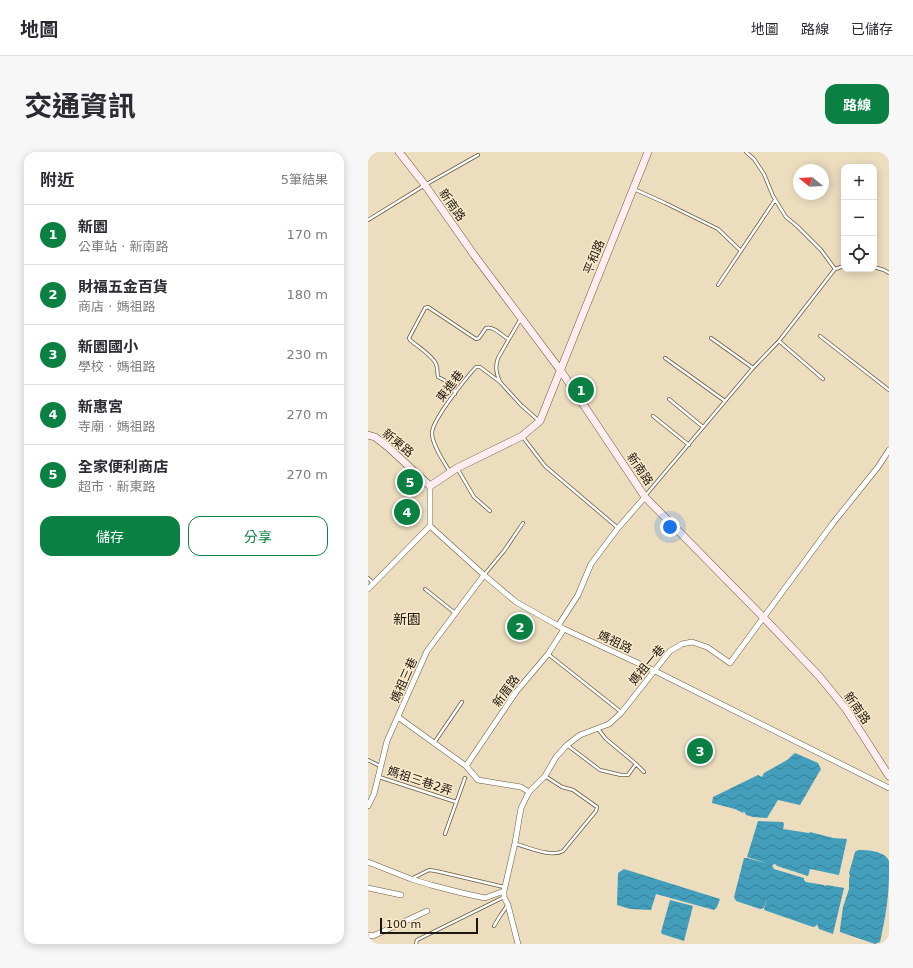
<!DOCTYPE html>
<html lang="zh-TW">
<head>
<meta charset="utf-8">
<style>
	body { margin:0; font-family:"DejaVu Sans","Noto Sans TC",sans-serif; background:#f7f7f7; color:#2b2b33 }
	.controls { position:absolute; right:12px; top:12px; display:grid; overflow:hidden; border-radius:8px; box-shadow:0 2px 10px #0003 }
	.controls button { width:36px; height:36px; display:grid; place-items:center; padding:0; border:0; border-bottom:1px solid #e1e1e2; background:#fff; color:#2b2b33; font:20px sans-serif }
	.compass { position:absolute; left:425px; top:12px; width:36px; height:36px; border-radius:50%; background:#fff; box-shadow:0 2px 10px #0003; rotate:288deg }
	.scale { position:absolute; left:12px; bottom:10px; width:98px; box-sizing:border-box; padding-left:4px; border:2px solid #1d170d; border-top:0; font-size:11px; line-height:14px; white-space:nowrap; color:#1d170d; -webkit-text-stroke:3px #faeacc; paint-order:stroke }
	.you { position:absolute; left:302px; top:375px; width:14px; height:14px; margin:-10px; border:3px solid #fff; border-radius:50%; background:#1a73e8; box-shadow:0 0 0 6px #1a73e833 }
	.badge { display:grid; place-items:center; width:26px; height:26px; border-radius:50%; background:#0b8043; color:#fff; font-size:13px; font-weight:700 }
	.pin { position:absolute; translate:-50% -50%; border:2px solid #fff; box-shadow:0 1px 4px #0006 }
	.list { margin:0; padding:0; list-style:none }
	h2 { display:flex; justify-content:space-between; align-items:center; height:52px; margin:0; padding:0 16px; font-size:17px }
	h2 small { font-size:13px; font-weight:400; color:#7c7c81 }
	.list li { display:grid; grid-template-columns:26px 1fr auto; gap:12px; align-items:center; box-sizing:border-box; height:60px; padding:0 16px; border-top:1px solid #e1e1e2 }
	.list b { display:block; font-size:15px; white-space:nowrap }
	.list p { margin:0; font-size:13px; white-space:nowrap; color:#7c7c81 }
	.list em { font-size:13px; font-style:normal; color:#7c7c81 }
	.actions { display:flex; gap:8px; padding:12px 16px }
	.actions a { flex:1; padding:9px 0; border:1px solid #0b8043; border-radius:12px; text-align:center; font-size:14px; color:#0b8043 }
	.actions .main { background:#0b8043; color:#fff }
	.icon { flex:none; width:22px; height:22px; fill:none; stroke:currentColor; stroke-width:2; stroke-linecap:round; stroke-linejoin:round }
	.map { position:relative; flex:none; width:521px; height:792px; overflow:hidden; border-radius:12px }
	header { display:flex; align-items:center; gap:24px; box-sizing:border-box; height:56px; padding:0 20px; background:#fff; border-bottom:1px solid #e1e1e2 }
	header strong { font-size:19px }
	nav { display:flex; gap:22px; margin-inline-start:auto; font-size:14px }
	.intro { display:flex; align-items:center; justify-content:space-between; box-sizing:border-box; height:96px; padding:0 24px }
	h1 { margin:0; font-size:28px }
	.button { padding:10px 18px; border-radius:12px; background:#0b8043; color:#fff; font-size:14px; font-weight:700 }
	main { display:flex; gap:24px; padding:0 24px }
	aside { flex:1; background:#fff; border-radius:12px; box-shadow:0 2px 10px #0003 }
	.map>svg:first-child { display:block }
	.water { fill:url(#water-waves) }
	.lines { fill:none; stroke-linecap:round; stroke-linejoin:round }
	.lane-casing { stroke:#685b41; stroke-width:4 }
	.street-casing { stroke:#685b41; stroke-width:6 }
	.secondary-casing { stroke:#685b41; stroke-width:8 }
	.lane { stroke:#fff; stroke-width:2.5 }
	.street { stroke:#fff; stroke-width:5 }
	.secondary { stroke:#ffedf0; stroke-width:7 }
	.labels { text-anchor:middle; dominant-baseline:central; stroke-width:3; stroke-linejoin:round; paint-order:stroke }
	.street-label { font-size:12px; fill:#1d170d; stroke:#faeacc }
	.quarter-label { font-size:14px; fill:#1d170d; stroke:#faeacc }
</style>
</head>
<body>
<header>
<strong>地圖</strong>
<nav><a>地圖</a><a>路線</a><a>已儲存</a></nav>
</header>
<div class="intro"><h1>交通資訊</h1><a class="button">路線</a></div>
<main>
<aside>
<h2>附近<small>5筆結果</small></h2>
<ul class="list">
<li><span class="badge">1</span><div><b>新園</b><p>公車站 · 新南路</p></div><em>170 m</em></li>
<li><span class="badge">2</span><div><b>財福五金百貨</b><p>商店 · 媽祖路</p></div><em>180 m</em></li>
<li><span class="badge">3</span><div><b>新園國小</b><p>學校 · 媽祖路</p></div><em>230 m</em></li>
<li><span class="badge">4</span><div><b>新惠宮</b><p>寺廟 · 媽祖路</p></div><em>270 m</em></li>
<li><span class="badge">5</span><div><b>全家便利商店</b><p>超市 · 新東路</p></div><em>270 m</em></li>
</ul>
<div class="actions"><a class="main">儲存</a><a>分享</a></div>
</aside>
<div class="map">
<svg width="521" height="792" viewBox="0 0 521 792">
	<defs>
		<pattern id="water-waves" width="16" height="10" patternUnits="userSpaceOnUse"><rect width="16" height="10" fill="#439ebc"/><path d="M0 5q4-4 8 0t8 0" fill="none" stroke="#378097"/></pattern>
	</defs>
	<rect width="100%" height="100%" fill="#ecddbf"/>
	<!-- water -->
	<path class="water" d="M427,601L450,611L453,617L432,653L410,648L399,666L385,665L378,663L376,659L375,661L367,657L344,651L345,645L390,623L394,625L396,621L419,608Z
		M390,669L415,670L416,672L415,677L441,681L442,680L465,686L479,687L471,723L442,717L440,724L409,714L407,712L404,713L406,717L436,726V728L438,730L437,734L438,730L456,733L457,734L459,733L476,736L465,782L451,777L449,772L448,774L445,775L396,758L399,746L396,756L392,757L368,749L366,745L376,706H379L398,711L379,705Z
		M490,698C500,698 517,699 521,709C521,713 521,718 521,722C521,745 517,768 512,790L507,792L472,780V777L475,755L481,737V727L482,724L481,721L487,700Z
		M256,717L352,747L349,755L346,758L288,742L283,758L262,757L249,753L250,721Z
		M302,748L325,754L316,789L294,782L293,780Z"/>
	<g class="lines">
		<defs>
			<path id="lane" d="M378,0L386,7L396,22L405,44L418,65L429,74L453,98L467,117
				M266,37L297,51L350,77L373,99
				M0,68L57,33L110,3
				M506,115L516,118L521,121
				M350,133L407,48
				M452,184L521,238
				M343,186L385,216
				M411,189L455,227
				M297,206L357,249
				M132,230C128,221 127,215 130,206L152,168
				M87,242C86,231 79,230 70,225C69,221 70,216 68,212C65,204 49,194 42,188L41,186L57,156L60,155L108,187L111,186L118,176C126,174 133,183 140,187
				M301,247L335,275
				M285,264L321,293
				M154,284L177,314L250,376
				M89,316L106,345L122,359
				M82,320C76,310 64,293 64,281C64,268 98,226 108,215H112L132,230L153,253L170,268
				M277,344L385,216L411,189L467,117L476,114
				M116,423L136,399L155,371
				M0,426L5,431
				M57,437L87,461
				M180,502L253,560
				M230,577L238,587L268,612L276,620
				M66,591L94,550
				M199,593L232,618L253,623H260L268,612
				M0,608L12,614
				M11,625L88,650
				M77,682L97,626
				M148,692C160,695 183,706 195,699L228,659L229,655L205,638L194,635L177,624
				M43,727L61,718L68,719L136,735
				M126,774L132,764L139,754
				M48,792L49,788L136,745"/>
			<path id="street" d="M62,334V374L116,423L148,450L196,477L287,519L521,636
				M0,437L62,374
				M190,474L210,443L223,412L250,376L277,345
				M30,565L98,614L110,628L153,635L161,640
				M98,614L148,540L180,502L196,477
				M0,654L6,642L19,589L59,499L116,423
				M0,710L43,727L63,733L94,741L117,746L136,739
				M0,736L33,743
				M0,783L5,784L59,759
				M150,792L140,753L136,745V739L147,691L153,656L161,640L177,624L188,605L199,593L212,583L241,572L253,561L302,499L314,492L324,490L339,495L362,511L465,371L510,315L521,298"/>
			<path id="secondary" d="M31,0L57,33L106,103L193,219L277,345L396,466L451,524L478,557L521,624
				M0,283L7,285L20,295L62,334L89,316L144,289L154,284L172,269L280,0"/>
		</defs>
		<!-- lane casing -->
		<use href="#lane" class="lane-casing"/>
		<!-- street casing -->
		<use href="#street" class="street-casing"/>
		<!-- secondary casing -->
		<use href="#secondary" class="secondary-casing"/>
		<!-- lane -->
		<use href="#lane" class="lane"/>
		<!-- street -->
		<use href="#street" class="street"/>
		<!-- secondary -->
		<use href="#secondary" class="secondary"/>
	</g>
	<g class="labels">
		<!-- street labels -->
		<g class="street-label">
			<text transform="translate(84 53) rotate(55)">新南路</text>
			<text transform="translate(226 105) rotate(-68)">平和路</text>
			<text transform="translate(82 234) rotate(-52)">東進巷</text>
			<text transform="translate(30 291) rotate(39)">新東路</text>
			<text transform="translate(272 317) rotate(56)">新南路</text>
			<text transform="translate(247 490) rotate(25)">媽祖路</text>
			<text transform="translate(279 513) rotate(-50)">媽祖一巷</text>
			<text transform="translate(36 528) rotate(-66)">媽祖三巷</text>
			<text transform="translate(138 539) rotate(-54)">新厝路</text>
			<text transform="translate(489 556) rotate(55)">新南路</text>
			<text transform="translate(52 629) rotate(18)">媽祖三巷2弄</text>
		</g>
		<!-- quarter labels -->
		<g class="quarter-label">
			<text x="39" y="467">新園</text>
		</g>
	</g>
</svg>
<div class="controls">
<button>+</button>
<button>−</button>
<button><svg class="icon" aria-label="locate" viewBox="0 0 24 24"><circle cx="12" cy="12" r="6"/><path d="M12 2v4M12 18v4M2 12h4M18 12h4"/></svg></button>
</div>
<svg class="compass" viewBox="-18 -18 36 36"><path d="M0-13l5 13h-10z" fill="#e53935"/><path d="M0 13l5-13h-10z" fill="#7c7c81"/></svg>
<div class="scale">100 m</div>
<div class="you"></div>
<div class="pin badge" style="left:213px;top:238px">1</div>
<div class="pin badge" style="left:152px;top:475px">2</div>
<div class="pin badge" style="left:332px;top:599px">3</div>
<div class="pin badge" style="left:39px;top:360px">4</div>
<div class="pin badge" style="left:42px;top:330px">5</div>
</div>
</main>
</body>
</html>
